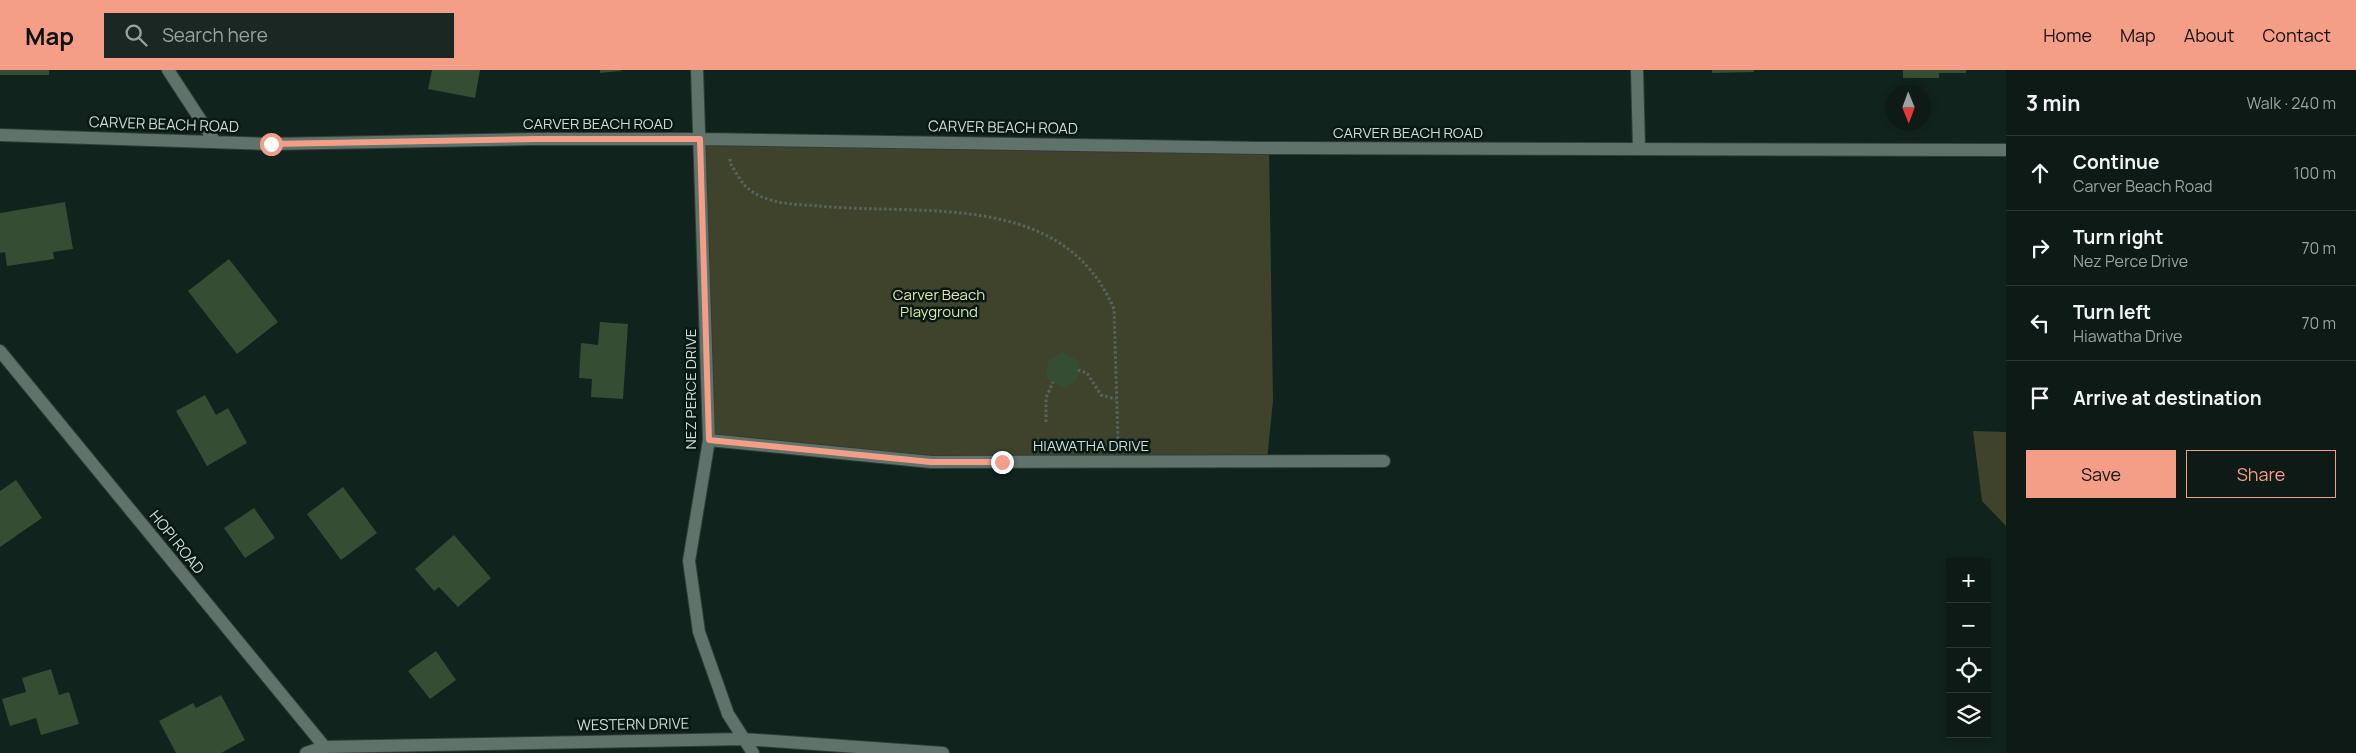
<!DOCTYPE html>
<html lang="en">
<head>
<meta charset="utf-8">
<style>
	body { margin:0; font-family:Manrope,sans-serif; background:#1b2723; color:#f1f3f6 }
	.controls { position:absolute; right:15px; bottom:15px; display:grid; overflow:hidden; border-radius:0px; box-shadow:0 2px 8px #0003 }
	.controls button { width:45px; height:45px; display:grid; place-items:center; padding:0; border:0; border-bottom:1px solid #2d3835; background:#0d1a16; color:#f1f3f6; font:25px sans-serif }
	.compass { position:absolute; left:1886px; top:15px; width:45px; height:45px; border-radius:50%; background:#0d1a16; box-shadow:0 2px 8px #0003; rotate:179deg }
	.stop { position:absolute; width:15px; height:15px; margin:-11px; border:4px solid #f49e88; border-radius:50%; background:#fff }
	.stop.end { background:#f49e88; border-color:#fff; box-shadow:0 1px 5px #0008 }
	.list { margin:0; padding:0; list-style:none }
	h2 { display:flex; justify-content:space-between; align-items:center; height:65px; margin:0; padding:0 20px; font-size:21px }
	h2 small { font-size:16px; font-weight:400; color:#9aa1a1 }
	.list li { display:grid; grid-template-columns:32px 1fr auto; gap:15px; align-items:center; box-sizing:border-box; height:75px; padding:0 20px; border-top:1px solid #2d3835 }
	.list b { display:block; font-size:19px; white-space:nowrap }
	.list p { margin:0; font-size:16px; white-space:nowrap; color:#9aa1a1 }
	.list em { font-size:16px; font-style:normal; color:#9aa1a1 }
	.actions { display:flex; gap:10px; padding:15px 20px }
	.actions a { flex:1; padding:11px 0; border:1px solid #f49e88; border-radius:0px; text-align:center; font-size:18px; color:#f49e88 }
	.actions .main { background:#f49e88; color:#111 }
	.icon { flex:none; width:28px; height:28px; fill:none; stroke:currentColor; stroke-width:2; stroke-linecap:round; stroke-linejoin:round }
	.map { position:relative; flex:none; width:2006px; height:683px; overflow:hidden }
	header { display:flex; align-items:center; gap:30px; box-sizing:border-box; height:70px; padding:0 25px; background:#f49e88; color:#111 }
	header strong { font-size:24px }
	nav { display:flex; gap:28px; margin-inline-start:auto; font-size:18px }
	.search { width:350px; height:45px; background:#1b2723; display:flex; align-items:center; gap:12px; box-sizing:border-box; padding:0 18px; border-radius:0px; color:#9aa1a1; font-size:19px }
	main { display:flex }
	aside { flex:1; background:#0d1a16 }
	.map>svg:first-child { display:block }
	.green { fill:#3f432b }
	.building { fill:#354d33 }
	.lines { fill:none; stroke-linecap:round; stroke-linejoin:round }
	.street-casing { stroke:#323d39; stroke-width:14 }
	.path { stroke:#566560; stroke-width:3; stroke-dasharray:2.5 2.5; stroke-linecap:butt }
	.street { stroke:#5f736b; stroke-width:12 }
	.route { stroke:#f49e88; stroke-width:6 }
	.labels { text-anchor:middle; dominant-baseline:central; stroke-width:5; stroke-linejoin:round; paint-order:stroke }
	.street-label { font-size:15px; fill:#cfdad6; stroke:#081913 }
	.park-label { font-size:15px; fill:#dbe6a8; stroke:#081913 }
</style>
</head>
<body>
<header>
<strong>Map</strong>
<div class="search"><svg class="icon" aria-label="search" viewBox="0 0 24 24"><circle cx="10" cy="10" r="6"/><path d="M15 15l6 6"/></svg>Search here</div>
<nav><a>Home</a><a>Map</a><a>About</a><a>Contact</a></nav>
</header>
<main>
<div class="map">
<svg width="2006" height="683" viewBox="0 0 2006 683">
	<rect width="100%" height="100%" fill="#11231d"/>
	<!-- green -->
	<path class="green" d="M700,69L1269,78L1273,331L1267,390L931,392L709,370Z
		M1973,361L2006,362V456L1982,431Z"/>
	<!-- building -->
	<path class="building" d="M0,0H49V5H0Z
		M432,0H480L475,28L428,19Z
		M600,0H621V1L600,3Z
		M1712,0H1754V2L1712,3Z
		M1903,0H1966V3H1939V8H1903Z
		M65,132L73,179L53,182L54,189L7,196L5,182L0,183V143Z
		M229,189L278,252L237,284L188,221Z
		M600,252L628,254L623,329L591,327L592,309L579,308L581,273L598,275Z
		M1063,282L1079,291L1077,310L1063,318L1046,308L1048,290Z
		M205,325L216,345L228,338L247,373L207,396L176,341Z
		M16,410L42,448L0,477V421Z
		M343,417L377,463L341,490L307,444Z
		M254,438L275,468L245,488L224,458Z
		M454,465L491,508L458,537L439,517L434,521L415,499Z
		M436,581L456,610L430,629L408,601Z
		M51,599L59,625L69,622L79,654L41,665L36,648L10,656L2,629L26,622L22,608Z
		M221,625L245,670L221,683H176L159,651L193,633L196,638Z"/>
	<g class="lines">
		<defs>
			<path id="street" d="M168,0L215,72
				M697,0L709,370L689,491L699,562L728,644L753,683
				M1637,0L1639,78
				M0,65L271,74L537,69H700L1259,78L2006,80
				M0,281L328,681
				M709,370L931,392L1384,391
				M306,683L324,677L743,669L943,683"/>
		</defs>
		<!-- street casing -->
		<use href="#street" class="street-casing"/>
		<!-- path -->
		<path class="path" d="M730,89V93C736,102 742,115 750,120C770,135 796,134 819,136C925,146 1063,120 1114,239L1118,371
			M1078,300L1087,303L1101,325L1116,329
			M1046,352V328L1053,312"/>
		<!-- street -->
		<use href="#street" class="street"/>
	</g>
	<g class="lines">
		<!-- route -->
		<path class="route" d="M271,74L537,69H700L709,370L931,392H1002"/>
	</g>
	<g class="labels">
		<!-- street labels -->
		<g class="street-label">
			<text x="598" y="53">CARVER BEACH ROAD</text>
			<text transform="translate(164 54) rotate(2)">CARVER BEACH ROAD</text>
			<text transform="translate(1003 57) rotate(1)">CARVER BEACH ROAD</text>
			<text x="1408" y="62">CARVER BEACH ROAD</text>
			<text transform="translate(690 319) rotate(-90)">NEZ PERCE DRIVE</text>
			<text x="1091" y="375">HIAWATHA DRIVE</text>
			<text transform="translate(177 472) rotate(51)">HOPI ROAD</text>
			<text transform="translate(633 654) rotate(-1)">WESTERN DRIVE</text>
		</g>
		<!-- park labels -->
		<g class="park-label">
			<text x="939" y="224">Carver Beach<tspan x="939" dy="17">Playground</tspan></text>
		</g>
	</g>
</svg>
<div class="controls">
<button>+</button>
<button>−</button>
<button><svg class="icon" aria-label="locate" viewBox="0 0 24 24"><circle cx="12" cy="12" r="6"/><path d="M12 2v4M12 18v4M2 12h4M18 12h4"/></svg></button>
<button><svg class="icon" aria-label="layers" viewBox="0 0 24 24"><path d="M12 4l9 5-9 5-9-5zM3 14l9 5 9-5"/></svg></button>
</div>
<svg class="compass" viewBox="-18 -18 36 36"><path d="M0-13l5 13h-10z" fill="#e53935"/><path d="M0 13l5-13h-10z" fill="#9aa1a1"/></svg>
<div class="stop" style="left:271px;top:74px"></div>
<div class="stop end" style="left:1002px;top:392px"></div>
</div>
<aside>
<h2>3 min<small>Walk · 240 m</small></h2>
<ul class="list">
<li><svg class="icon" aria-label="ahead" viewBox="0 0 24 24"><path d="M12 20V5M6 11l6-6 6 6"/></svg><div><b>Continue</b><p>Carver Beach Road</p></div><em>100 m</em></li>
<li><svg class="icon" aria-label="right" viewBox="0 0 24 24"><path d="M7 20v-9h11M14 6l5 5-5 5"/></svg><div><b>Turn right</b><p>Nez Perce Drive</p></div><em>70 m</em></li>
<li><svg class="icon" aria-label="left" viewBox="0 0 24 24"><path d="M17 20v-9H6M10 6l-5 5 5 5"/></svg><div><b>Turn left</b><p>Hiawatha Drive</p></div><em>70 m</em></li>
<li><svg class="icon" aria-label="arrive" viewBox="0 0 24 24"><path d="M6 21V4h12l-3 4 3 4H6"/></svg><div><b>Arrive at destination</b></div></li>
</ul>
<div class="actions"><a class="main">Save</a><a>Share</a></div>
</aside>
</main>
</body>
</html>
